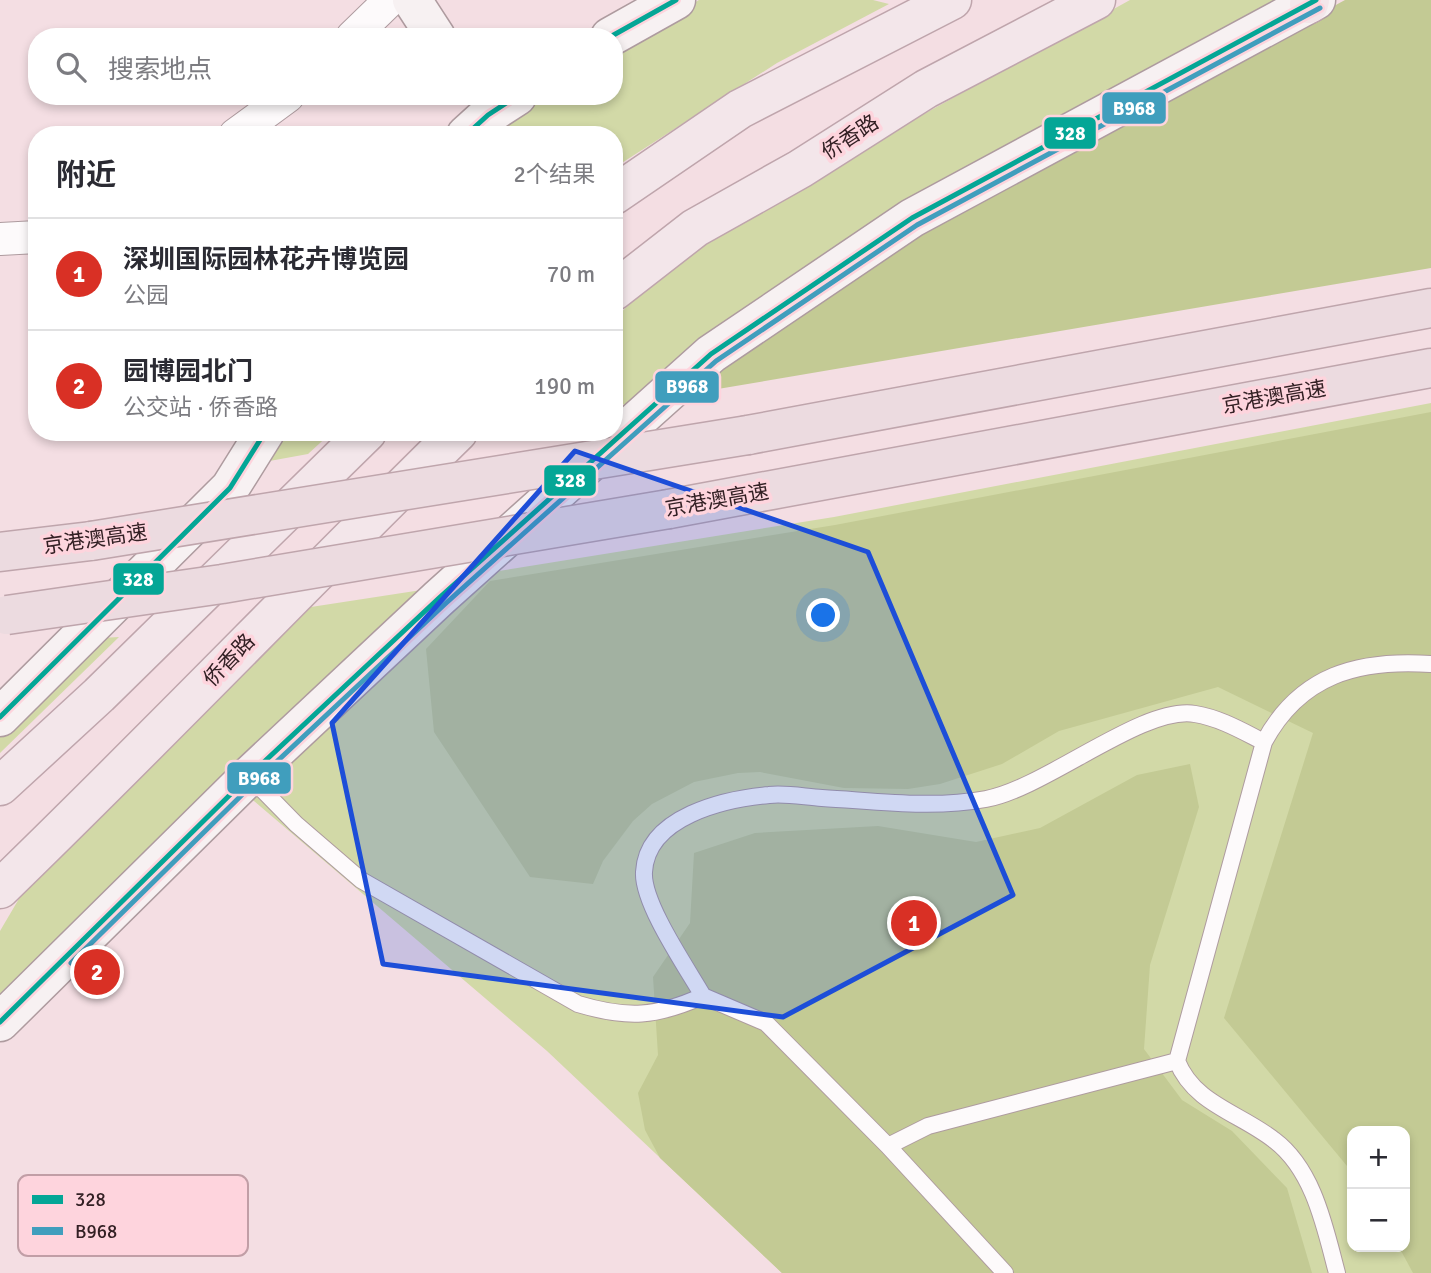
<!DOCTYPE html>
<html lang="zh">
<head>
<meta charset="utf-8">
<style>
	body { margin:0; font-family:Signika,"Noto Sans SC",sans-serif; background:#f7f7f7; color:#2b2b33 }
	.controls { position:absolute; right:21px; bottom:21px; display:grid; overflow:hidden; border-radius:14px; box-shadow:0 4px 10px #0003 }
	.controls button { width:63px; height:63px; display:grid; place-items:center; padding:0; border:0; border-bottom:2px solid #e1e1e2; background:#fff; color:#2b2b33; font:35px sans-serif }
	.you { position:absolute; left:824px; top:616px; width:24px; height:24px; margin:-18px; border:5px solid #fff; border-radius:50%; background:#1a73e8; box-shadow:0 0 0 10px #1a73e833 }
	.badge { display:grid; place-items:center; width:46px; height:46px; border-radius:50%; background:#d93025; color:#fff; font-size:23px; font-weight:700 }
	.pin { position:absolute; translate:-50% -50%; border:4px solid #fff; box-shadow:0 2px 7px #0006 }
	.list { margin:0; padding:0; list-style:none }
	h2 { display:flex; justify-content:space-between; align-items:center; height:91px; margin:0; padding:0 28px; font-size:30px }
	h2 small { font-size:23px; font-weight:400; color:#7c7c81 }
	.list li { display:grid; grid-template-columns:46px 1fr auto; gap:21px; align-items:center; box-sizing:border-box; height:112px; padding:0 28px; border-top:2px solid #e1e1e2 }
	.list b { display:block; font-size:26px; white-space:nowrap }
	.list p { margin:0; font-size:23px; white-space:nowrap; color:#7c7c81 }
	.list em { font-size:23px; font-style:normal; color:#7c7c81 }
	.icon { flex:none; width:38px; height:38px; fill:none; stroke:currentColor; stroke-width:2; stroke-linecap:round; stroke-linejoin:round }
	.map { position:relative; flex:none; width:1431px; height:1273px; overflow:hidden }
	.search { position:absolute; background:#fff; box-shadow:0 4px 10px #0003; left:28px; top:28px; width:595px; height:77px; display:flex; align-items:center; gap:18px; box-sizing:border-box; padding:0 24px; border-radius:28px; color:#7c7c81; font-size:26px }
	.panel { position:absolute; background:#fff; box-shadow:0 4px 10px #0003; left:28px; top:126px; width:595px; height:315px; border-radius:28px }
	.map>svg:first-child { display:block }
	.green { fill:#d2d9a7; fill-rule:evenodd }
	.forest { fill:#c3ca94 }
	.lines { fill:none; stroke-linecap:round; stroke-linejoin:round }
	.lane-casing { stroke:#ae9b9f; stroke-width:18 }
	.street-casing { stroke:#ae9b9f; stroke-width:34 }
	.secondary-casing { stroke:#ae9b9f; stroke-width:41 }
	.primary-casing { stroke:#bfa5ac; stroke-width:41 }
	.highway-casing { stroke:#bfa5ac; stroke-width:41 }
	.lane { stroke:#fdfafb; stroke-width:16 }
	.street { stroke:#fdfafb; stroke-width:32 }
	.secondary { stroke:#f7f1f2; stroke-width:38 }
	.primary { stroke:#f3e6ea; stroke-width:38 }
	.highway { stroke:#ecdbe0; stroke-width:38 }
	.highway-bridge-casing { stroke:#bfa5ac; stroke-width:41; stroke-linecap:butt }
	.highway-bridge { stroke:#ecdbe0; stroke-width:38 }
	.bus-1-casing { stroke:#fed4dd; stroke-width:10 }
	.bus-2-casing { stroke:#fed4dd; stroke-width:10 }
	.bus-1 { stroke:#04a696; stroke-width:5 }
	.bus-2 { stroke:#409ebd; stroke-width:5 }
	.marked { fill:#1d4ed8; fill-opacity:0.2; stroke:#1d4ed8; stroke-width:5; stroke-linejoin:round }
	.labels { text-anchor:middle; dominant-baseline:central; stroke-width:7; stroke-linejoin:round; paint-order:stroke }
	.street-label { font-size:21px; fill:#332024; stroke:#fed4dd }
	.key { fill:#fed4dd; stroke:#c19ea6; stroke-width:2 }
	.key-label { font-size:19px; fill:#332024 }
	.line-badge { stroke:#fed4dd; stroke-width:2.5 }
	.badge-label { font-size:19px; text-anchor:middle; font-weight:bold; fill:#fff }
</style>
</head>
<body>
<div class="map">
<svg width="1431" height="1273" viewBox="0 0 1431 1273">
	<rect width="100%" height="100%" fill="#f4dee3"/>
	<!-- green -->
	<path class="green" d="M699,0H873L889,4L777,63L614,168V135H496L546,96H614V50Z
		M1130,0H1295L644,401L614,406V319L673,263L866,146Z
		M1431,403V1273H782L547,1051L247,795L486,573L834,517ZM1352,1131H1405V1247H1352Z
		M286,432H332L308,454L264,462Z
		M441,587L0,1009V931L20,897L311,607Z
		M119,637L0,753V734L101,638Z"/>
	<!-- forest -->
	<path class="forest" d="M1345,0H1431V268L694,393L733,356L953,213Z
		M1431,412V1273H1413L1399,1247H1405V1131H1352V1172L1224,1018L1313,733L1218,687L1059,731L1002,764L940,784L908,789L844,788L760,772L738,773L694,782L652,804L633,821L603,861L593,884L530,877L434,732L426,649L490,581L835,525Z
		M1190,764L1199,807L1150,965L1144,1049L1182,1100L1232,1131L1287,1188L1312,1273H782L660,1158L645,1130L638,1093L658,1055L653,977L690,923L694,853L755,833L878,826L976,842L1040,828L1137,775Z"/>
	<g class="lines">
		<defs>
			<path id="lane" d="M249,776L296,824L361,880L578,1004C628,1019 656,1017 703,996L766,1023L888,1146L1005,1273
				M703,996C687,968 642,903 644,872C647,816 725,799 769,795C786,793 805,797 822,798C876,801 932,809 986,799C1046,788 1143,705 1195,714C1220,718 1242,731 1264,742
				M888,1146L928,1126L1177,1061
				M1337,1273C1325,1228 1314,1170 1274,1140C1240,1113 1194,1104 1177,1061L1264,742C1300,675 1358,659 1431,664"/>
			<path id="street" d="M352,37L390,0
				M235,135L288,96
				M0,239L37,237"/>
			<path id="secondary" d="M412,0L436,37
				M610,37L676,0
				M466,135L488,115L517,96
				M0,717L230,488L265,432
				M0,1022L249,776L439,598L711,354L912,218L1316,0"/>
			<path id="primary" d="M1309,4L1310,0
				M614,195L740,109L952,0
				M614,291L695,228L800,169L926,89L1096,0
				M0,786L99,695L367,432
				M0,889C155,739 304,583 458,432"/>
			<path id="highway" d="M748,435L1431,308
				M669,509L1431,368
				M0,552L91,541"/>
		</defs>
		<!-- lane casing -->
		<use href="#lane" class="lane-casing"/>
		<!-- street casing -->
		<use href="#street" class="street-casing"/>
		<!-- secondary casing -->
		<use href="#secondary" class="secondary-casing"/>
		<!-- primary casing -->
		<use href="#primary" class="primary-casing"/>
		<!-- highway casing -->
		<use href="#highway" class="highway-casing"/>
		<!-- lane -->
		<use href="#lane" class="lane"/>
		<!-- street -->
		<use href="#street" class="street"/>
		<!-- secondary -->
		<use href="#secondary" class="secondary"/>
		<!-- primary -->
		<use href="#primary" class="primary"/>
		<!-- highway -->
		<use href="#highway" class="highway"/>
		<defs>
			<path id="highway-bridge" d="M91,541L748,435
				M7,615L222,584L669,509"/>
		</defs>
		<!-- highway-bridge casing -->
		<use href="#highway-bridge" class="highway-bridge-casing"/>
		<!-- highway-bridge -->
		<use href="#highway-bridge" class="highway-bridge"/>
		<defs>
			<path id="bus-1" d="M610,37L676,0
				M466,135L488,115L517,96
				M0,717L230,488L265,432
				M0,1022L249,776L439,598L711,354L912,218L1316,0"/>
			<path id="bus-2" d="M71,963L255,782L445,604L716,361L917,225L1320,8"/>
		</defs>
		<!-- bus-1 casing -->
		<use href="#bus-1" class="bus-1-casing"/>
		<!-- bus-2 casing -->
		<use href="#bus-2" class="bus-2-casing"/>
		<!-- bus-1 -->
		<use href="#bus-1" class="bus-1"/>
		<!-- bus-2 -->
		<use href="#bus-2" class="bus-2"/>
	</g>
	<!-- marked area -->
	<path class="marked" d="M575,451L868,552L1013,895L783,1017L383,964L332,723Z"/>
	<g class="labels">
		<!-- street labels -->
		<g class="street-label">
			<text transform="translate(850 137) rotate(-33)">侨香路</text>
			<text transform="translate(1274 397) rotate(-10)">京港澳高速</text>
			<text transform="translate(717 500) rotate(-10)">京港澳高速</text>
			<text transform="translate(95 539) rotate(-8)">京港澳高速</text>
			<text transform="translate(229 660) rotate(-46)">侨香路</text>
		</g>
	</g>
	<!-- legend -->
	<rect x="18" y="1175" width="230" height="81" rx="10" class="key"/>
	<rect x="32" y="1195" width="31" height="9" fill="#04a696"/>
	<rect x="32" y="1227" width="31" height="8" fill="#409ebd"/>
	<g class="key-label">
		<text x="75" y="1206">328</text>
		<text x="75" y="1238">B968</text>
	</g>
	<g class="line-badge">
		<rect x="1101" y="91" width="66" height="34" rx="7" fill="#409ebd"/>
		<rect x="1043" y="116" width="54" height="34" rx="7" fill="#04a696"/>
		<rect x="654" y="370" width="66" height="34" rx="7" fill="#409ebd"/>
		<rect x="543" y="464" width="54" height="33" rx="7" fill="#04a696"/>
		<rect x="112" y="562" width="53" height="34" rx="7" fill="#04a696"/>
		<rect x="226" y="761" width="66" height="34" rx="7" fill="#409ebd"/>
	</g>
	<g class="badge-label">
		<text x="1134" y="115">B968</text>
		<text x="1070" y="140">328</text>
		<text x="687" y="393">B968</text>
		<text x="570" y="487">328</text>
		<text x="138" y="586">328</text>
		<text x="259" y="785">B968</text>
	</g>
</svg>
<div class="controls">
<button>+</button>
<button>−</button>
</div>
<div class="you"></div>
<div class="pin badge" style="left:914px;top:923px">1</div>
<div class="pin badge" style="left:97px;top:972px">2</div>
<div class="search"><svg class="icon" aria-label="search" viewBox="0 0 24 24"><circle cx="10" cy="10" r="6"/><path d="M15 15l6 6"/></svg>搜索地点</div>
<section class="panel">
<h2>附近<small>2个结果</small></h2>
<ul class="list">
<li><span class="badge">1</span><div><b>深圳国际园林花卉博览园</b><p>公园</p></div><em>70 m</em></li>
<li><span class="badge">2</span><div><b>园博园北门</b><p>公交站 · 侨香路</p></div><em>190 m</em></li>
</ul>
</section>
</div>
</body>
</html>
